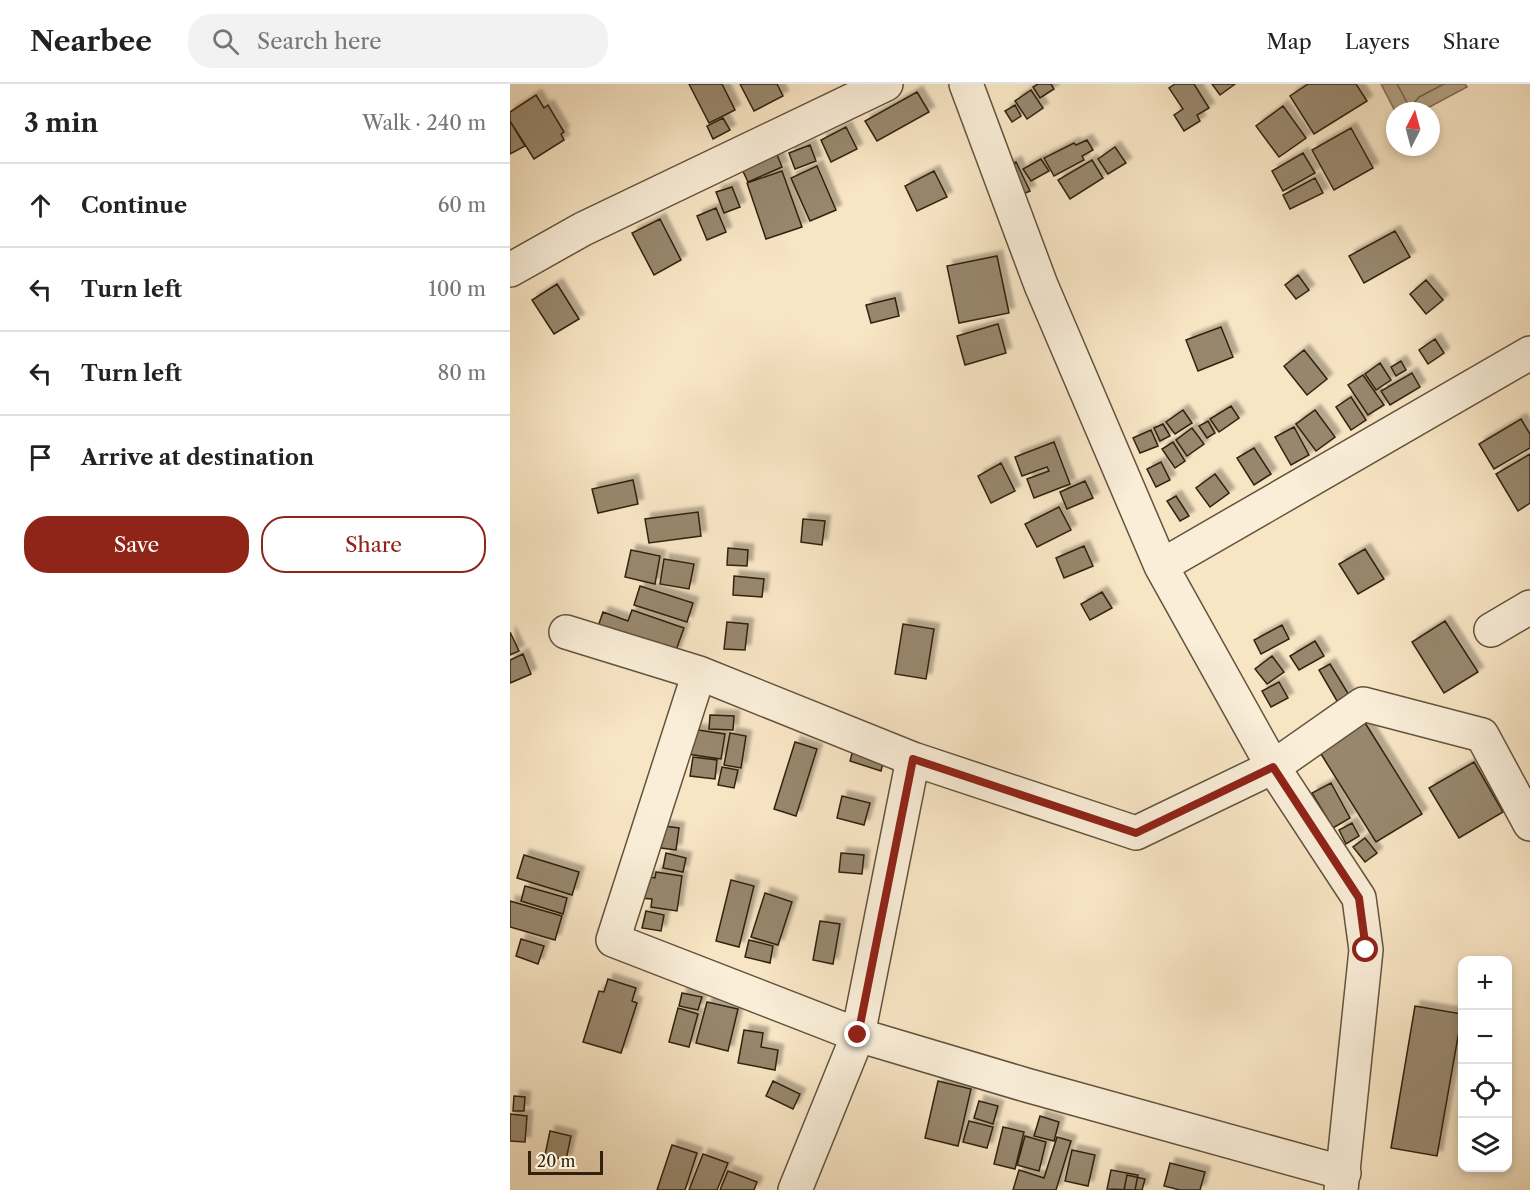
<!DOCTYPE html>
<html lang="en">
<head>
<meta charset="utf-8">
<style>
	body { margin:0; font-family:"Libre Caslon Text",serif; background:#f2f2f2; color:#222 }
	.controls { position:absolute; right:18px; bottom:18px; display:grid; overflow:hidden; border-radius:12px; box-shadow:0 3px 9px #0003 }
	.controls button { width:54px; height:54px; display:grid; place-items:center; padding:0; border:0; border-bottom:2px solid #e0e0e0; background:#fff; color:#222; font:30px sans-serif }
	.compass { position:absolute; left:876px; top:18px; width:54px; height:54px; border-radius:50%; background:#fff; box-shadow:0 3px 9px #0003; rotate:6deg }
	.scale { position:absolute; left:18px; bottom:15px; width:75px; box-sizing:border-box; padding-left:6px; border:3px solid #31220e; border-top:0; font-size:16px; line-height:21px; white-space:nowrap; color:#31220e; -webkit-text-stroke:4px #faeed9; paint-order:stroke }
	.stop { position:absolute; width:18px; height:18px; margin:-14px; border:4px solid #8f2418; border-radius:50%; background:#fff }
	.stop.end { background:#8f2418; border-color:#fff; box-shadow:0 2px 6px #0008 }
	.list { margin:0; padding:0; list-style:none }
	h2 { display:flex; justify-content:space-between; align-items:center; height:78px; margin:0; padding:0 24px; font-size:26px }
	h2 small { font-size:20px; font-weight:400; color:#767676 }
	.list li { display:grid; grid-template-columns:39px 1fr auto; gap:18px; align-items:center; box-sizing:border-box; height:84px; padding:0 24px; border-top:2px solid #e0e0e0 }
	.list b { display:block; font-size:22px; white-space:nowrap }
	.list em { font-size:20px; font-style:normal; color:#767676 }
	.actions { display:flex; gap:12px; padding:18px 24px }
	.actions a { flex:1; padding:14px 0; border:2px solid #8f2418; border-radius:24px; text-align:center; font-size:21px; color:#8f2418 }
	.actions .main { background:#8f2418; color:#fff }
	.icon { flex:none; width:33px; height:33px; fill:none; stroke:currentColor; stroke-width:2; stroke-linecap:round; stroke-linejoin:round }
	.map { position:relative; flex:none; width:1020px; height:1106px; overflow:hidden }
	header { display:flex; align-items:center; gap:36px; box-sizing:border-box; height:84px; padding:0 30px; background:#fff; border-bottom:2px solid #e0e0e0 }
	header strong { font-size:28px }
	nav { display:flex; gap:33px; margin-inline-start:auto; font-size:21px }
	.search { width:420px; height:54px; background:#f2f2f2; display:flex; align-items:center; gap:15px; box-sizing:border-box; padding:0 21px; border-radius:24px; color:#767676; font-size:22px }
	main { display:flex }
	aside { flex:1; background:#fff }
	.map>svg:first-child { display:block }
	.water { fill:#b4a386; stroke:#806f56; stroke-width:1.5 }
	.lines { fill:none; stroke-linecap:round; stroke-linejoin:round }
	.shore { stroke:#72624a; stroke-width:1.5 }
	.building { fill:#98876d; stroke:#31220e; stroke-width:1.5; filter:url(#shadow) }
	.minor-casing { stroke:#63533c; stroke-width:36 }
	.minor { stroke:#faeed9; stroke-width:33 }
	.route { stroke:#8f2418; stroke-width:8 }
</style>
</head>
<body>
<header>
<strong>Nearbee</strong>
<div class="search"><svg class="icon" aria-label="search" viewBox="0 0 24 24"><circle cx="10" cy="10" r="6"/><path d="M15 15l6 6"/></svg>Search here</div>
<nav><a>Map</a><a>Layers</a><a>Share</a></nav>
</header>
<main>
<aside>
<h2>3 min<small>Walk · 240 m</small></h2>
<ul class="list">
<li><svg class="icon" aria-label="ahead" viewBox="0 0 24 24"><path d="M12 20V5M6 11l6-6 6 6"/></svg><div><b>Continue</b></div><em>60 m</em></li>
<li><svg class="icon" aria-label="left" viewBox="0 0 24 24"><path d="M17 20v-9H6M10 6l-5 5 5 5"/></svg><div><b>Turn left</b></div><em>100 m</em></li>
<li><svg class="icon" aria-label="left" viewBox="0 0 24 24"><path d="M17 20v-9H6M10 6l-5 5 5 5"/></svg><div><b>Turn left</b></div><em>80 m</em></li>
<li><svg class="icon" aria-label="arrive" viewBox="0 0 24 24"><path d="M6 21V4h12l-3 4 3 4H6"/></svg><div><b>Arrive at destination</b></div></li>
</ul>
<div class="actions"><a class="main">Save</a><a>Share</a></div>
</aside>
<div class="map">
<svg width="1020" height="1106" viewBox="0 0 1020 1106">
	<defs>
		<filter id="shadow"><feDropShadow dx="5.5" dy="-5.5" stdDeviation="1.5" flood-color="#0004"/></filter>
	</defs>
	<rect width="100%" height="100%" fill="#f8e5c4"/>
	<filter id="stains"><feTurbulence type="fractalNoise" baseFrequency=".00333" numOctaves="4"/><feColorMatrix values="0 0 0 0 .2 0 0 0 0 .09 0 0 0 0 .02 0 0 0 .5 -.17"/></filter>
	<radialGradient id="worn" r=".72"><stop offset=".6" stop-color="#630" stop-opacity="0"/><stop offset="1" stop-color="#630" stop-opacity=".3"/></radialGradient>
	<!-- water -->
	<path class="water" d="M871,0H955L957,3L912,27H885Z"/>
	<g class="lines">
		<!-- shore -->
		<path class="shore" d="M887,0L900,24L909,13L934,0"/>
	</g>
	<!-- building -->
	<path class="building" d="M179,0H212L225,26L199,39Z
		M230,0H267L273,12L244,27Z
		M528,0H541L544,5L530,14L523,3Z
		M665,0H684L699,24L687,31L690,37L674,47L664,31L673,25L659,4Z
		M702,0H725L710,11Z
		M798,0H846L857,17L804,50L780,12Z
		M521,6L533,24L517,35L505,17Z
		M407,8L419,28L367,57L355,37Z
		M26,11L34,24L38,21L54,48L51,50L54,56L24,75L0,37V28Z
		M505,21L511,32L502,38L495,27Z
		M773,22L796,54L769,73L746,42Z
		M213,34L220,46L203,55L197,42Z
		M0,37L15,62L0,70Z
		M336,43L347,65L321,78L311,56Z
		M841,44L863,84L824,106L802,66Z
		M577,56L583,66L572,72L574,76L544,92L534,74L564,59L566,61Z
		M300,61L306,77L285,85L279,69Z
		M605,63L616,79L598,90L588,75Z
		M266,68L272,83L238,98L231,83Z
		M793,69L805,89L773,107L762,87Z
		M531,75L539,87L521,97L513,85Z
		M582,76L593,94L560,115L548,96Z
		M506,78L520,107L506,113L492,84Z
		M307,82L326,126L300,137L281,94Z
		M272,87L292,143L256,155L237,99Z
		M424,87L437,113L407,127L395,102Z
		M805,94L813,109L780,125L773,111Z
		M222,103L230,123L214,129L206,108Z
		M206,124L216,148L197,156L187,132Z
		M150,135L171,176L144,191L122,149Z
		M885,147L900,173L854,199L839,172Z
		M487,172L499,229L449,239L437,182Z
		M788,191L799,206L786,215L775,201Z
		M916,196L933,216L916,230L900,210Z
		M47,200L69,235L44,250L22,216Z
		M385,214L389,232L361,239L356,221Z
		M488,240L496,269L455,281L447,252Z
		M711,243L723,273L688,287L676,256Z
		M925,255L934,269L918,280L909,266Z
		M794,266L817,295L797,311L774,282Z
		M891,277L896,286L886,292L881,283Z
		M870,279L881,296L866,306L855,290Z
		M902,289L910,303L880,321L871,307Z
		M853,291L874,321L858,331L838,301Z
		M841,313L856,336L841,346L826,323Z
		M721,322L729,334L709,348L700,335Z
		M673,326L682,339L665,350L656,338Z
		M805,326L825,353L806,367L786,340Z
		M1011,335L1020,350V364L984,385L969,360Z
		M698,337L705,349L697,354L689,342Z
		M653,340L660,352L650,357L644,344Z
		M784,343L799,371L781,381L765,353Z
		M682,344L694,360L677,372L666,356Z
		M641,346L648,362L630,369L623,354Z
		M544,358L560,400L524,414L517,395L539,387L537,383L512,392L505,373Z
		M663,358L675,377L665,384L652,365Z
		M744,364L761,390L744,401L727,374Z
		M1020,370V419L1008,427L986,390Z
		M651,378L660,396L646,403L637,385Z
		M491,379L505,407L481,419L468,392Z
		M705,390L719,409L700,423L686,404Z
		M123,396L128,420L88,429L82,405Z
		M575,397L583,414L557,425L550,408Z
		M666,412L679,432L670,437L657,417Z
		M549,423L561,446L527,463L515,440Z
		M188,428L191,452L139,459L135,435Z
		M293,435L315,437L312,461L291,458Z
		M574,462L583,482L554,494L546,474Z
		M218,464L238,466L237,482L217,481Z
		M855,465L874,495L848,510L829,480Z
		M121,466L150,472L145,500L115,493Z
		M154,475L184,480L179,505L150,500Z
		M224,492L254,495L252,513L223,511Z
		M130,502L183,519L177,538L124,521Z
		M592,508L602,524L580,536L571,520Z
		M122,526L174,544L165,569L85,551L93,528L118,537Z
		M935,537L968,588L934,609L902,558Z
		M217,538L238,540L235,566L214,565Z
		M393,540L424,545L416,595L385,590Z
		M772,541L779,555L751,570L744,556Z
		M0,548L9,567L0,571Z
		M805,557L814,572L789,586L780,572Z
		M13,570L21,590L0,599V576Z
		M762,572L774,588L757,600L745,585Z
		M820,580L839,611L827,617L809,586Z
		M769,598L778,614L761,623L752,607Z
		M200,631L224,632L223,646L199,645Z
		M852,634L912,730L866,758L806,662Z
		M181,645L215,650L211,675L177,670Z
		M220,649L236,652L231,684L214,681Z
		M285,658L307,665L286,732L264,725Z
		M344,662L375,671L371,687L340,677Z
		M183,673L207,676L205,695L180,692Z
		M964,678L993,728L949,754L919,704Z
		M212,683L228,686L224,704L208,701Z
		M821,699L840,734L823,744L802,709Z
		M332,712L360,719L354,741L327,734Z
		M842,739L849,752L836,760L829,746Z
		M154,742L169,744L166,766L151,764Z
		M855,754L867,769L855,778L843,763Z
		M156,769L176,774L173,788L153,784Z
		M331,769L354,771L352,790L329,788Z
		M14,771L69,788L62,811L7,794Z
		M146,788L172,792L167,827L141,823L142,815L130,814L133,792L145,794Z
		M221,796L244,802L229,863L206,857Z
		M15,802L57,814L53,830L11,817Z
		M255,809L282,818L268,861L241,853Z
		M0,817L52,832L45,856L0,843Z
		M136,827L154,831L151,847L132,844Z
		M310,837L330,840L323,880L303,876Z
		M11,855L34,862L28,880L6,872Z
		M239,856L263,862L260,879L235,873Z
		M98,895L126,904L122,917L127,919L111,969L73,958L89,907L94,908Z
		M172,909L192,913L188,926L169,922Z
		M197,918L228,925L218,967L186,959Z
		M905,922L952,930L927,1072L881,1064Z
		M168,924L188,930L179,963L159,958Z
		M234,946L253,949L251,963L268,966L265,986L228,979Z
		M263,997L290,1010L283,1025L256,1012Z
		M428,997L461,1005L448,1062L415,1054Z
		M4,1012L15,1013L14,1027H3Z
		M469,1017L488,1022L483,1040L464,1034Z
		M0,1030L17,1032L15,1058L0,1057Z
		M530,1032L549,1038L544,1057L524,1052Z
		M459,1037L483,1043L477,1064L453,1058Z
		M493,1043L514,1048L505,1085L484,1080Z
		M40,1047L61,1052L56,1076L35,1071Z
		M515,1052L536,1058L529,1087L507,1081Z
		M547,1053L561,1057L546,1106H503L509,1086L534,1094Z
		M162,1061L187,1069L175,1106H147Z
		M562,1066L585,1071L578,1102L555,1097Z
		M193,1070L218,1079L207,1106H179Z
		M660,1079L695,1088L690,1106H670L654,1102Z
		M601,1086L628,1091L625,1106L597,1105Z
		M218,1087L247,1098L244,1106H210Z
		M617,1091L635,1095L632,1106H614Z"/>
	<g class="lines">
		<defs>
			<path id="minor" d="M456,0L531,201L651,482L763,683L849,814L856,866L831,1106
				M0,186L73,145L376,0
				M651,482L1020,269
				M981,546L1020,523
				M56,548L189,589L403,675L626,749L763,683L853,620L972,651L1020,740
				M189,589L103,856L348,951L516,1001L834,1089
				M285,1106L348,951L403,675"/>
		</defs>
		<!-- minor casing -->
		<use href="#minor" class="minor-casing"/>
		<!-- minor -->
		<use href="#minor" class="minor"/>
	</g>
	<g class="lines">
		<!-- route -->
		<path class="route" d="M348,951L403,675L626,749L763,683L849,814L856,866"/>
	</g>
	<rect width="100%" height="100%" filter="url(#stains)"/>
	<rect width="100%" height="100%" fill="url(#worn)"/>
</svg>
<div class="controls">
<button>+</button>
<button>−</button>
<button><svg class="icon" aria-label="locate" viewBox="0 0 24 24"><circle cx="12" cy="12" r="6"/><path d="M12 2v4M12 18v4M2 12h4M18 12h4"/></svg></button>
<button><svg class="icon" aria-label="layers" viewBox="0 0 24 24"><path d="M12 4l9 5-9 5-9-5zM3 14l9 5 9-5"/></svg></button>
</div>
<svg class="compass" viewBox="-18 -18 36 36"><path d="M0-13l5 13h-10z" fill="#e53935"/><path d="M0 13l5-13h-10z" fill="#767676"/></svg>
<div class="scale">20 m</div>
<div class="stop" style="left:856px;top:866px"></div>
<div class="stop end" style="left:348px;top:951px"></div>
</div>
</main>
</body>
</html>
